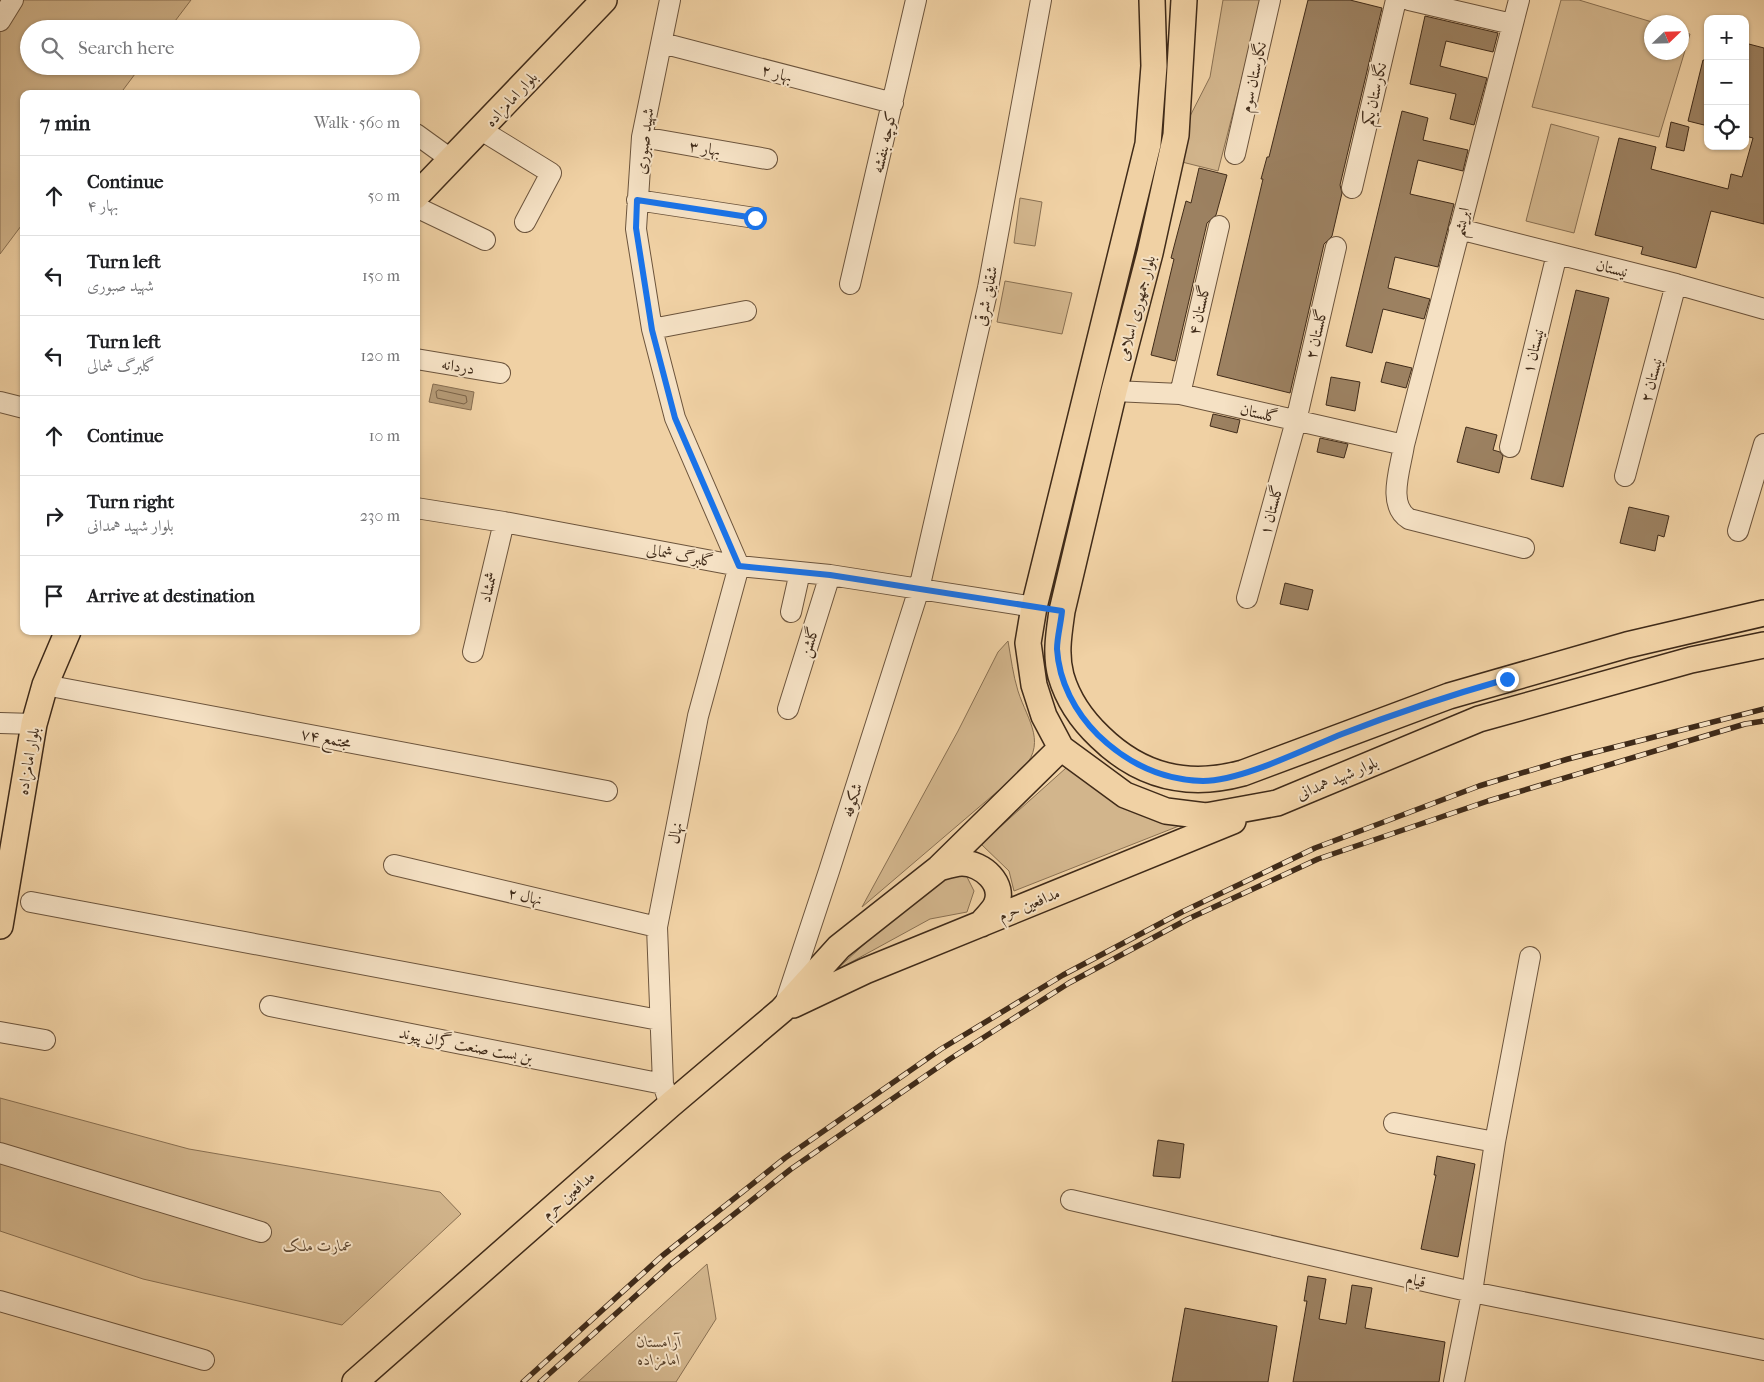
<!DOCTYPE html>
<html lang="en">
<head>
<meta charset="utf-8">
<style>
	body { margin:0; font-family:"IM FELL French Canon",Amiri,serif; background:#f6f6f6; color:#202124 }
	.controls { position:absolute; right:15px; top:15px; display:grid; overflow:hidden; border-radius:10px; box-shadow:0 1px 4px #0004 }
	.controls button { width:45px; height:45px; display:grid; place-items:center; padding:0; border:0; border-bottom:1px solid #e0e0e0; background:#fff; color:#202124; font:25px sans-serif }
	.compass { position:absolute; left:1644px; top:15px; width:45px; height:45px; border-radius:50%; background:#fff; box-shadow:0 1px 4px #0004; rotate:67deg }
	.stop { position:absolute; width:15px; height:15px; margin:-11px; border:4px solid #1a73e8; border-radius:50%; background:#fff }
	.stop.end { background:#1a73e8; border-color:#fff; box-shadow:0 1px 5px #0008 }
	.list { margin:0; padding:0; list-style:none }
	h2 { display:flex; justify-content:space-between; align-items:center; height:65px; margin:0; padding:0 20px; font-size:21px }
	h2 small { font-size:16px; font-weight:400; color:#757577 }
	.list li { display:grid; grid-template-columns:32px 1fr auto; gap:15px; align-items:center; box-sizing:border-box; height:80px; padding:0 20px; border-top:1px solid #e0e0e0 }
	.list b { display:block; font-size:19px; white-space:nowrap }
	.list p { margin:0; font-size:16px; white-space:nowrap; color:#757577 }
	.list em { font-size:16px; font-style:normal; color:#757577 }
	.icon { flex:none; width:28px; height:28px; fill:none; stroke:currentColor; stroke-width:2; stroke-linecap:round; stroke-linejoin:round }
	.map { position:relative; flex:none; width:1764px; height:1382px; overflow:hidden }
	.search { position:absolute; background:#fff; box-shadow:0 1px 4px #0004; left:20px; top:20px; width:400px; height:55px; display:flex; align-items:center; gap:12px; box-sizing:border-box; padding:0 18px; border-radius:28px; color:#757577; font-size:19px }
	.panel { position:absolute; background:#fff; box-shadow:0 1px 4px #0004; left:20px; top:90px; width:400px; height:545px; border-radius:10px }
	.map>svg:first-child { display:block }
	.green { fill:#d2b58c; stroke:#897052 }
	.water { fill:#b49975; stroke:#866d50 }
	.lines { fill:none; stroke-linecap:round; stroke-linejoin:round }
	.shore { stroke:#7a6247; stroke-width:1 }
	.building { fill:#9c8161; stroke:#402b19 }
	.minor-casing { stroke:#6c543c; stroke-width:22 }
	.major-casing { stroke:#402b19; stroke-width:28 }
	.minor { stroke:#f5e1c4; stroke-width:20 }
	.major { stroke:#f0d1a4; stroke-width:25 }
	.rail-casing { stroke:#402b19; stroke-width:5.5 }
	.rail { stroke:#f5e1c4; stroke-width:4; stroke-dasharray:11; stroke-linecap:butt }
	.route { stroke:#1a73e8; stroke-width:6 }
	.labels { text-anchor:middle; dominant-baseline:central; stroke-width:4; stroke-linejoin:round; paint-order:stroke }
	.street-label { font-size:16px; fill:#402b19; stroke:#f5e1c4 }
	.park-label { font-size:16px; font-style:italic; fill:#5d4730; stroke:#f5e1c4 }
</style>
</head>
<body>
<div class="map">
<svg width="1764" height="1382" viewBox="0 0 1764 1382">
	<rect width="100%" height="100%" fill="#f0d1a4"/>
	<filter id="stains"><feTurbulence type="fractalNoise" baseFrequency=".004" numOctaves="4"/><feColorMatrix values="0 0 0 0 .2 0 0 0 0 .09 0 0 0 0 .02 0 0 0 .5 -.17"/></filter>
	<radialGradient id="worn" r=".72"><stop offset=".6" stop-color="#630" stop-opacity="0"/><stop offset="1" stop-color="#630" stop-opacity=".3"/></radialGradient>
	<!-- green -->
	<path class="green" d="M0,0H191L169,29H29V66H141L120,94H24V222L0,254Z
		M1223,0H1262L1218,171L1182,162L1186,124L1210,77Z
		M1561,0H1579L1652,22V52H1682V32L1690,34L1659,137L1532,107Z
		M1551,124L1599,137L1574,233L1526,221Z
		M1020,198L1042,202L1035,246L1014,243Z
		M1005,281L1072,293L1062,334L997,322Z
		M1008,641C1011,658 1013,675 1018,691C1028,722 1049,744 1019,773L862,907L958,731L998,652Z
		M1066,768L1128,809L1184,824L1014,891L1009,871L981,844Z
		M965,873L974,891L967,912L930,919L835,971L907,905L940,880Z
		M0,1098L189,1149L440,1192L461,1214L342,1325L143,1279L0,1231Z
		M707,1264L716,1319L676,1382H578Z"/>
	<!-- water -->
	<path class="water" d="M433,384L474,392L471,410L429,402Z"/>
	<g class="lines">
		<!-- shore -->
		<path class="shore" d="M439,390L466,396L467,402L464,404L437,398L436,392Z"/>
	</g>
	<!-- building -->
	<path class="building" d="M1308,0H1350L1382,8L1340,185L1342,193L1332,236L1324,244L1290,393L1217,375L1263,179H1261L1267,157H1269Z
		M1425,16L1498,33L1493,52L1446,41L1440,66L1487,78L1474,125L1450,119L1456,94L1410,84Z
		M1745,43L1764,48V224L1711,211L1696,268L1641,254L1643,247L1595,235L1619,138L1656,147L1651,169L1728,189L1731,174L1742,177L1753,138L1745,136Z
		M1703,60L1708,61V126L1688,121Z
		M1402,111L1428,118L1423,140L1468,150L1463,171L1418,160L1410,194L1454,204L1438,267L1395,257L1388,288L1430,299L1424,319L1383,309L1372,353L1346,346Z
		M1671,122L1689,127L1684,151L1666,147Z
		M1199,168L1227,175L1216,215L1207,223L1175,361L1151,355L1174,259L1171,258L1186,201L1191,203Z
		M1576,290L1609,298L1563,487L1531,479Z
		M1386,362L1412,368L1406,388L1381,382Z
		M1331,377L1360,382L1355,411L1326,405Z
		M1213,414L1240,420L1237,433L1210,426Z
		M1466,427L1497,435L1493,450L1500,452L1503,456L1499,473L1457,462Z
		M1320,438L1348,444L1344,458L1317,452Z
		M1629,507L1669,516L1664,537L1658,535L1655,551L1620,543Z
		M1285,583L1313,590L1308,610L1280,604Z
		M1158,1140L1184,1144L1180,1178L1153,1176Z
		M1437,1156L1475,1164L1458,1257L1421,1249L1436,1175H1434Z
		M1308,1276L1326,1279L1319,1319L1346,1324L1352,1285L1372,1288L1365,1328L1445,1342L1439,1382H1293L1307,1301H1304Z
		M1185,1308L1277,1326L1268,1382H1172Z"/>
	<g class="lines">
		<defs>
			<path id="minor" d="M1409,0L1512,24
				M1519,0L1404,445C1401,467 1386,505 1409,519L1524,548
				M0,21L13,0
				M662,43L893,103
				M481,130L551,173L525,222
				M416,134L452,160
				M642,137L767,159
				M1235,154L1270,0
				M1352,188L1396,0
				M637,200L755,218
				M416,207L485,240
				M1459,229L1676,284L1764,309
				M850,284L916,0
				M652,329L746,311
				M416,359L500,373
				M1114,391L1180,394L1404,445
				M1180,394L1219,226
				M0,402L24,408
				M1510,447L1557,254
				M1625,476L1676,284
				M416,508L504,522L739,566L830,575L1034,607
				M1738,531L1764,444
				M1247,598L1296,421L1336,247
				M791,612L800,572
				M473,652L504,522
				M45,685L607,791
				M788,709L830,575
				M0,723L34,724
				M394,865L657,927
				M31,902L659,1020
				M785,1004L829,871L919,589L988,288L1041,0
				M270,1006L663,1084
				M0,1032L45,1040
				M670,1105L663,1084L657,927L698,716L739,566L675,418L652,329L636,229L642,137L670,0
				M1394,1123L1495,1142
				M0,1153L261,1232
				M1071,1200L1472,1292L1764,1350
				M0,1301L204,1360
				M1454,1382L1472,1292L1495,1142L1530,957"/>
			<path id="major" d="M1152,0L1154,66L1148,144L1034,607L1028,643L1034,685L1044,716L1061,748L1125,795L1166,811L1206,816L1277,803L1479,719L1691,660L1764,645
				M1184,0L1176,135L1150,253L1114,391L1062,611C1059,633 1055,654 1061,676C1068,700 1082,720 1100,737C1141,777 1188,788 1243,773L1449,696L1627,645L1764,613
				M416,196L604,0
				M939,868C946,866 955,863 962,863C982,863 1006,884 996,905C993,912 985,918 981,924
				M0,926L34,724L45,685L68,631
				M793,1005L865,971L1233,821
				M355,1382L670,1105L782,1010L839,947L939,868L1061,748"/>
		</defs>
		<!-- minor casing -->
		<use href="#minor" class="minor-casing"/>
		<!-- major casing -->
		<use href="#major" class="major-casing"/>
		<!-- minor -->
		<use href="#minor" class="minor"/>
		<!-- major -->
		<use href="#major" class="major"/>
		<defs>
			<path id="rail" d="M523,1382L662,1256L785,1158L941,1049L1063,975L1182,912L1315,848L1479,786L1568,759L1764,709
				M540,1382L670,1265L791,1169L950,1059L1069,983L1188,919L1318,859L1488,801L1745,724L1764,721"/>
		</defs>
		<!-- rail casing -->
		<use href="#rail" class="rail-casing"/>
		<!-- rail -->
		<use href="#rail" class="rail"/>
	</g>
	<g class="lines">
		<!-- route -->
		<path class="route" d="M755,218L637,200L636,228L652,330L675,418L739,566L830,575L1062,611C1061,623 1057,637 1057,649C1059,682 1075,712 1098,735C1127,763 1162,780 1203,781C1241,781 1305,749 1342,734C1396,713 1451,695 1507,679"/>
	</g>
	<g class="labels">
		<!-- street labels -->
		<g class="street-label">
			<text transform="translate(777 73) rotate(15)">بهار ۲</text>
			<text transform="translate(1253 77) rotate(-77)">نگارستان سوم</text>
			<text transform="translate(1374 94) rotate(-77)">نگارستان یکم</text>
			<text transform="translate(511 99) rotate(-47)">بلوار امامزاده</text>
			<text transform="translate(644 141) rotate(-83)">شهید صبوری</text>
			<text transform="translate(884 142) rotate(-77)">کوچه بنفشه</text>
			<text transform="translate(705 148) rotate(10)">بهار ۳</text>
			<text transform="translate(1461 222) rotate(-76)">ابریشم</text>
			<text transform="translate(1612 268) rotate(14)">نیستان</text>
			<text transform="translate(986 296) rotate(-78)">شقایق شرقی</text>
			<text transform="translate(1136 308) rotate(-75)">بلوار جمهوری اسلامی</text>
			<text transform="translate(1199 310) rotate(-77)">گلستان ۴</text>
			<text transform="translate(1316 334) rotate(-77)">گلستان ۲</text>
			<text transform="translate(1533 351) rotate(-76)">نیستان ۱</text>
			<text transform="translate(458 366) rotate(9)">دردانه</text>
			<text transform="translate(1651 380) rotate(-75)">نیستان ۲</text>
			<text transform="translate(1259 413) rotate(13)">گلستان</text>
			<text transform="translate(1271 510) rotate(-75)">گلستان ۱</text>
			<text transform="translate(680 555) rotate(11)">گلبرگ شمالی</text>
			<text transform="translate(488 587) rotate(-77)">شمشاد</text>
			<text transform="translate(809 642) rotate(-73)">گلشن</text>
			<text transform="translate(326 738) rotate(11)">مجتمع ۷۴</text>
			<text transform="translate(28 761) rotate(-80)">بلوار امامزاده</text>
			<text transform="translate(1337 778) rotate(-23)">بلوار شهید همدانی</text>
			<text transform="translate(852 800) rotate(-72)">شکوفه</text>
			<text transform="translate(675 833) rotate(-79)">نهال</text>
			<text transform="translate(525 896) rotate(13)">نهال ۲</text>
			<text transform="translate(1029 904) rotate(-22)">مدافعین حرم</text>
			<text transform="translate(466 1045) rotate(11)">بن بست صنعت گران پیوند</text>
			<text transform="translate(568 1195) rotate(-41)">مدافعین حرم</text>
			<text transform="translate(1416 1280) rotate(13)">قیام</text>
		</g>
		<!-- park labels -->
		<g class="park-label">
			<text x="318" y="1245">عمارت ملک</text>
			<text x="659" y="1341">آرامستان<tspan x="659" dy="18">امامزاده</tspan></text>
		</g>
	</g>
	<rect width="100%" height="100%" filter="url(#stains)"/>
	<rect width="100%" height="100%" fill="url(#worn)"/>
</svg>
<div class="controls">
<button>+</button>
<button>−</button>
<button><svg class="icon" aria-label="locate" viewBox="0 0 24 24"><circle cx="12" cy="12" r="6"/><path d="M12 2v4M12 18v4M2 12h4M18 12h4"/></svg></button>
</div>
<svg class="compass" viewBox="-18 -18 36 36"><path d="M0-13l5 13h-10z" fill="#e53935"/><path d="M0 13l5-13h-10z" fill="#757577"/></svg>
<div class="stop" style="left:755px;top:218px"></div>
<div class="stop end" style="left:1507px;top:679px"></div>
<div class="search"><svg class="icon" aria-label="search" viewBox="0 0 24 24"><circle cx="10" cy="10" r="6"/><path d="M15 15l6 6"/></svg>Search here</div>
<section class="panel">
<h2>7 min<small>Walk · 560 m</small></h2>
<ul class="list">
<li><svg class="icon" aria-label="ahead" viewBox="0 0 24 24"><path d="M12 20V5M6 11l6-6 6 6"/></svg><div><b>Continue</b><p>بهار ۴</p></div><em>50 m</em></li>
<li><svg class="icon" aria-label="left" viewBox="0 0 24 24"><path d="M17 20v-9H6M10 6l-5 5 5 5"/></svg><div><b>Turn left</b><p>شهید صبوری</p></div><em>150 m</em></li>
<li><svg class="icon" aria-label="left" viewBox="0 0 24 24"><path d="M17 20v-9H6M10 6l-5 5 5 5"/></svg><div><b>Turn left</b><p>گلبرگ شمالی</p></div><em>120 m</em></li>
<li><svg class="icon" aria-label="ahead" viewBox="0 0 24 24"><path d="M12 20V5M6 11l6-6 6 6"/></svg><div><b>Continue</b></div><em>10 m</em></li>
<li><svg class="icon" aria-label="right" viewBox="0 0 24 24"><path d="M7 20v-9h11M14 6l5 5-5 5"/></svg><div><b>Turn right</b><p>بلوار شهید همدانی</p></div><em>230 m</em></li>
<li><svg class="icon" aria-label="arrive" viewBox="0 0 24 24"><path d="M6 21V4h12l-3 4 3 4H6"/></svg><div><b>Arrive at destination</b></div></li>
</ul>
</section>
</div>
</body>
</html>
